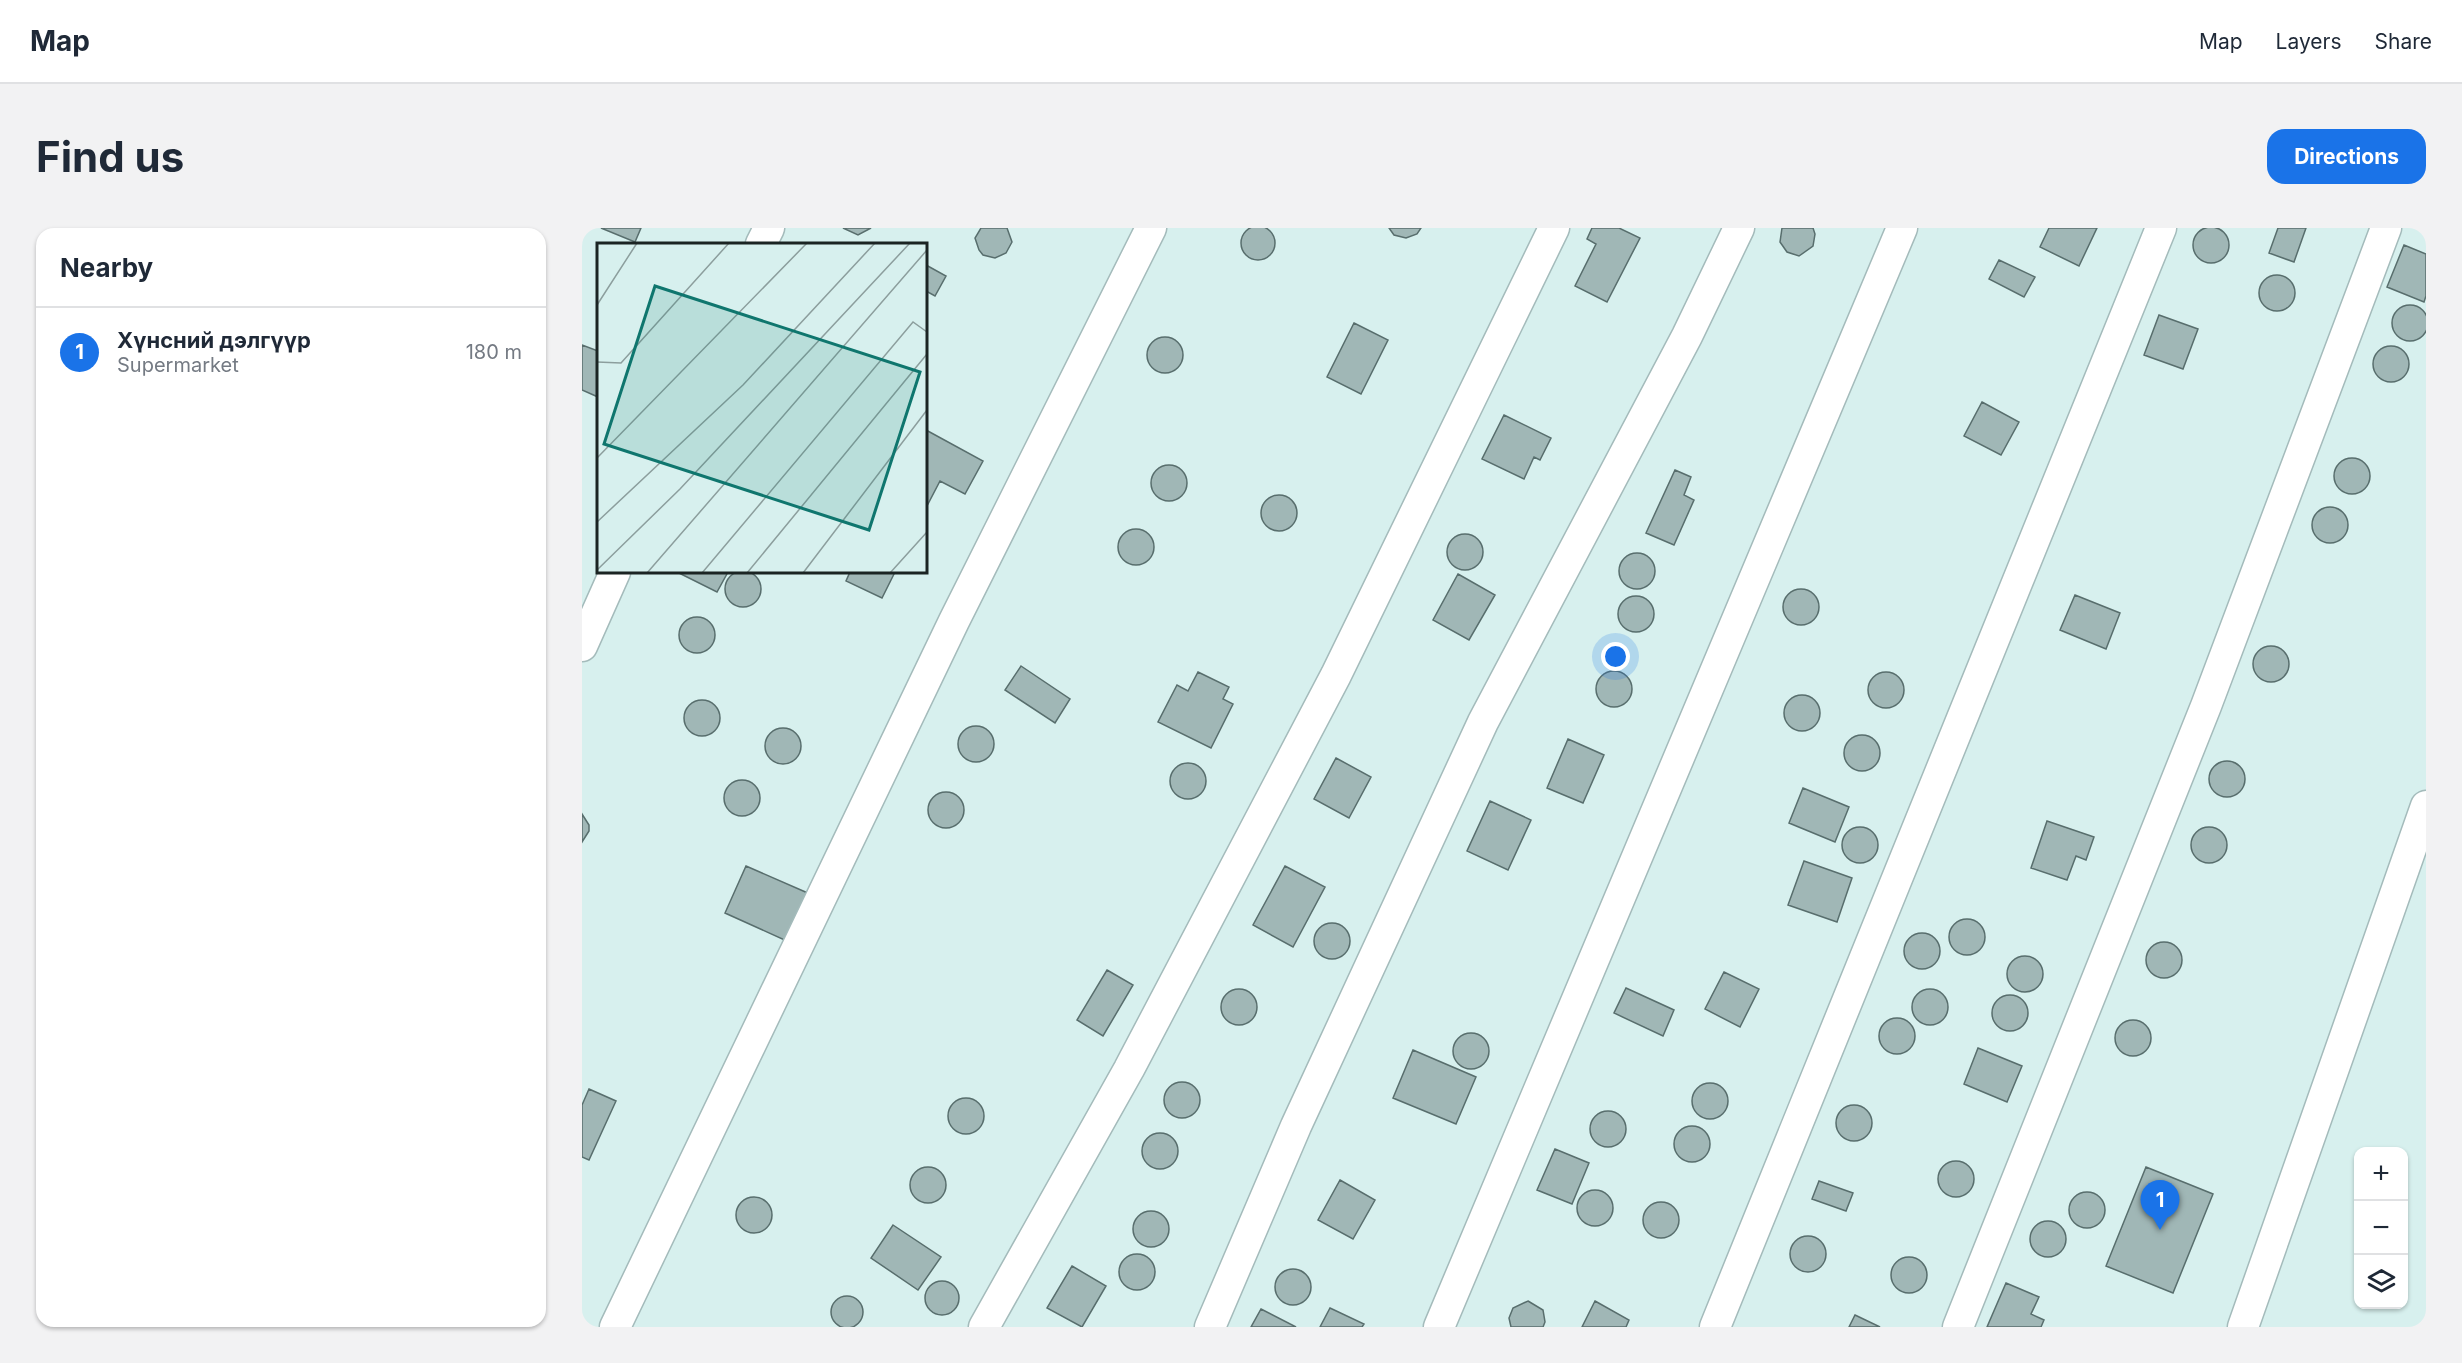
<!DOCTYPE html>
<html lang="en">
<head>
<meta charset="utf-8">
<style>
	body { margin:0; font-family:Inter,sans-serif; background:#f2f2f3; color:#1f2937 }
	.controls { position:absolute; right:18px; bottom:18px; display:grid; overflow:hidden; border-radius:12px; box-shadow:0 2px 4px #0004 }
	.controls button { width:54px; height:54px; display:grid; place-items:center; padding:0; border:0; border-bottom:2px solid #e0e1e3; background:#fff; color:#1f2937; font:30px sans-serif }
	.you { position:absolute; left:1034px; top:429px; width:21px; height:21px; margin:-15px; border:4px solid #fff; border-radius:50%; background:#1a73e8; box-shadow:0 0 0 9px #1a73e833 }
	.badge { display:grid; place-items:center; width:39px; height:39px; border-radius:50%; background:#1a73e8; color:#fff; font-size:20px; font-weight:700 }
	.pin { position:absolute; translate:-50% -50px; filter:drop-shadow(0 2px 3px #0008) }
	.pin::after { content:''; position:absolute; top:32px; width:21px; height:18px; background:inherit; clip-path:polygon(0 0,100% 0,50% 100%) }
	.list { margin:0; padding:0; list-style:none }
	h2 { display:flex; justify-content:space-between; align-items:center; height:78px; margin:0; padding:0 24px; font-size:26px }
	h2 small { font-size:20px; font-weight:400; color:#747a83 }
	.list li { display:grid; grid-template-columns:39px 1fr auto; gap:18px; align-items:center; box-sizing:border-box; height:90px; padding:0 24px; border-top:2px solid #e0e1e3 }
	.list b { display:block; font-size:22px; white-space:nowrap }
	.list p { margin:0; font-size:20px; white-space:nowrap; color:#747a83 }
	.list em { font-size:20px; font-style:normal; color:#747a83 }
	.icon { flex:none; width:33px; height:33px; fill:none; stroke:currentColor; stroke-width:2; stroke-linecap:round; stroke-linejoin:round }
	.map { position:relative; flex:none; width:1844px; height:1099px; overflow:hidden; border-radius:18px }
	header { display:flex; align-items:center; gap:36px; box-sizing:border-box; height:84px; padding:0 30px; background:#fff; border-bottom:2px solid #e0e1e3 }
	header strong { font-size:28px }
	nav { display:flex; gap:33px; margin-inline-start:auto; font-size:21px }
	.intro { display:flex; align-items:center; justify-content:space-between; box-sizing:border-box; height:144px; padding:0 36px }
	h1 { margin:0; font-size:42px }
	.button { padding:15px 27px; border-radius:18px; background:#1a73e8; color:#fff; font-size:21px; font-weight:700 }
	main { display:flex; gap:36px; padding:0 36px }
	aside { flex:1; background:#fff; border-radius:18px; box-shadow:0 2px 4px #0004 }
	.map>svg:first-child { display:block }
	.building { fill:#a0b7b6; stroke:#586e6d; stroke-width:1.5 }
	.lines { fill:none; stroke-linecap:round; stroke-linejoin:round }
	.minor-casing { stroke:#a4bbbb; stroke-width:33 }
	.minor { stroke:#fff; stroke-width:30 }
	.inset-road { fill:none; stroke:#8c9e9d; stroke-width:1.5 }
	.view { fill:#0f766e; fill-opacity:0.15; stroke:#0f766e; stroke-width:3 }
	.inset-edge { fill:none; stroke:#1b2423; stroke-width:3 }
</style>
</head>
<body>
<header>
<strong>Map</strong>
<nav><a>Map</a><a>Layers</a><a>Share</a></nav>
</header>
<div class="intro"><h1>Find us</h1><a class="button">Directions</a></div>
<main>
<aside>
<h2>Nearby<small></small></h2>
<ul class="list">
<li><span class="badge">1</span><div><b>Хүнсний дэлгүүр</b><p>Supermarket</p></div><em>180 m</em></li>
</ul>
</aside>
<div class="map">
<svg width="1844" height="1099" viewBox="0 0 1844 1099">
	<rect width="100%" height="100%" fill="#d7f0ee"/>
	<!-- building -->
	<path class="building" d="M659 15a17 17 0 1 1 34 0a17 17 0 1 1-34 0Z
		M1611 17a18 18 0 1 1 36 0a18 18 0 1 1-36 0Z
		M19,0H59L53,14Z
		M261,0H289L276,7Z
		M425,0L430,14L424,25L413,30L401,27L397,22L393,10L399,0Z
		M807,0H839L835,6L824,10L812,7Z
		M1010,0H1037L1058,10L1025,74L993,58L1014,16L1005,11Z
		M1200,0H1231L1233,6L1231,18L1217,28L1205,24L1198,14Z
		M1467,0H1515L1497,38L1458,19Z
		M1696,0H1724L1712,34L1687,25Z
		M1822,17L1844,26V68L1842,74L1805,59Z
		M1417,32L1453,49L1442,69L1407,51Z
		M344,37L364,48L353,68L344,63Z
		M1677 65a18 18 0 1 1 36 0a18 18 0 1 1-36 0Z
		M1810 95a18 18 0 1 1 36 0a18 18 0 1 1-36 0Z
		M1577,87L1616,101L1601,141L1562,127Z
		M772,95L806,112L779,166L745,149Z
		M565 127a18 18 0 1 1 36 0a18 18 0 1 1-36 0Z
		M0,117L16,123V169L0,162Z
		M1791 136a18 18 0 1 1 36 0a18 18 0 1 1-36 0Z
		M1400,174L1437,194L1419,227L1382,208Z
		M922,187L969,210L958,232L952,229L942,251L900,231Z
		M344,202L401,233L383,266L358,253L346,276L344,274Z
		M1752 248a18 18 0 1 1 36 0a18 18 0 1 1-36 0Z
		M569 255a18 18 0 1 1 36 0a18 18 0 1 1-36 0Z
		M1093,242L1109,249L1102,267L1112,272L1092,317L1064,305Z
		M679 285a18 18 0 1 1 36 0a18 18 0 1 1-36 0Z
		M1730 297a18 18 0 1 1 36 0a18 18 0 1 1-36 0Z
		M536 319a18 18 0 1 1 36 0a18 18 0 1 1-36 0Z
		M865 324a18 18 0 1 1 36 0a18 18 0 1 1-36 0Z
		M1037 343a18 18 0 1 1 36 0a18 18 0 1 1-36 0Z
		M143 361a18 18 0 1 1 36 0a18 18 0 1 1-36 0Z
		M95,344H146L135,364Z
		M268,344H313L300,370L264,353Z
		M876,346L913,367L887,412L851,392Z
		M1201 379a18 18 0 1 1 36 0a18 18 0 1 1-36 0Z
		M1493,367L1538,385L1524,421L1478,402Z
		M1036 386a18 18 0 1 1 36 0a18 18 0 1 1-36 0Z
		M97 407a18 18 0 1 1 36 0a18 18 0 1 1-36 0Z
		M1671 436a18 18 0 1 1 36 0a18 18 0 1 1-36 0Z
		M439,438L488,471L473,495L423,462Z
		M1014 461a18 18 0 1 1 36 0a18 18 0 1 1-36 0Z
		M616,444L647,459L641,471L651,476L629,520L576,494L595,457L606,463Z
		M1286 462a18 18 0 1 1 36 0a18 18 0 1 1-36 0Z
		M1202 485a18 18 0 1 1 36 0a18 18 0 1 1-36 0Z
		M102 490a18 18 0 1 1 36 0a18 18 0 1 1-36 0Z
		M376 516a18 18 0 1 1 36 0a18 18 0 1 1-36 0Z
		M183 518a18 18 0 1 1 36 0a18 18 0 1 1-36 0Z
		M1262 525a18 18 0 1 1 36 0a18 18 0 1 1-36 0Z
		M986,511L1022,527L1001,575L965,560Z
		M754,530L789,549L767,590L732,571Z
		M1627 551a18 18 0 1 1 36 0a18 18 0 1 1-36 0Z
		M588 553a18 18 0 1 1 36 0a18 18 0 1 1-36 0Z
		M142 570a18 18 0 1 1 36 0a18 18 0 1 1-36 0Z
		M1221,560L1267,579L1253,614L1207,595Z
		M346 582a18 18 0 1 1 36 0a18 18 0 1 1-36 0Z
		M908,573L949,592L926,642L885,623Z
		M0,586L7,597V603L0,614Z
		M1465,593L1512,609L1504,632L1494,628L1485,652L1449,640Z
		M1260 617a18 18 0 1 1 36 0a18 18 0 1 1-36 0Z
		M1609 617a18 18 0 1 1 36 0a18 18 0 1 1-36 0Z
		M1222,633L1270,650L1255,694L1206,677Z
		M164,638L228,666L207,714L143,685Z
		M703,638L743,659L711,719L671,697Z
		M1367 709a18 18 0 1 1 36 0a18 18 0 1 1-36 0Z
		M732 713a18 18 0 1 1 36 0a18 18 0 1 1-36 0Z
		M1322 723a18 18 0 1 1 36 0a18 18 0 1 1-36 0Z
		M1564 732a18 18 0 1 1 36 0a18 18 0 1 1-36 0Z
		M1425 746a18 18 0 1 1 36 0a18 18 0 1 1-36 0Z
		M525,742L551,757L521,808L495,792Z
		M1142,744L1177,761L1158,799L1123,781Z
		M1044,760L1092,782L1081,808L1032,785Z
		M639 779a18 18 0 1 1 36 0a18 18 0 1 1-36 0Z
		M1330 779a18 18 0 1 1 36 0a18 18 0 1 1-36 0Z
		M1410 785a18 18 0 1 1 36 0a18 18 0 1 1-36 0Z
		M1297 808a18 18 0 1 1 36 0a18 18 0 1 1-36 0Z
		M1533 810a18 18 0 1 1 36 0a18 18 0 1 1-36 0Z
		M871 823a18 18 0 1 1 36 0a18 18 0 1 1-36 0Z
		M1396,820L1440,838L1425,874L1382,856Z
		M831,822L894,849L874,896L811,870Z
		M582 872a18 18 0 1 1 36 0a18 18 0 1 1-36 0Z
		M1110 873a18 18 0 1 1 36 0a18 18 0 1 1-36 0Z
		M7,861L34,873L7,932L0,929V877Z
		M366 888a18 18 0 1 1 36 0a18 18 0 1 1-36 0Z
		M1254 895a18 18 0 1 1 36 0a18 18 0 1 1-36 0Z
		M1008 901a18 18 0 1 1 36 0a18 18 0 1 1-36 0Z
		M1092 916a18 18 0 1 1 36 0a18 18 0 1 1-36 0Z
		M560 923a18 18 0 1 1 36 0a18 18 0 1 1-36 0Z
		M973,921L1007,935L990,976L955,962Z
		M1356 951a18 18 0 1 1 36 0a18 18 0 1 1-36 0Z
		M1564,939L1631,966L1591,1065L1524,1038Z
		M328 957a18 18 0 1 1 36 0a18 18 0 1 1-36 0Z
		M758,952L793,972L771,1011L736,992Z
		M1237,953L1271,965L1264,983L1230,971Z
		M995 980a18 18 0 1 1 36 0a18 18 0 1 1-36 0Z
		M1487 982a18 18 0 1 1 36 0a18 18 0 1 1-36 0Z
		M154 987a18 18 0 1 1 36 0a18 18 0 1 1-36 0Z
		M1061 992a18 18 0 1 1 36 0a18 18 0 1 1-36 0Z
		M551 1001a18 18 0 1 1 36 0a18 18 0 1 1-36 0Z
		M1448 1011a18 18 0 1 1 36 0a18 18 0 1 1-36 0Z
		M311,997L359,1029L336,1062L289,1030Z
		M1208 1026a18 18 0 1 1 36 0a18 18 0 1 1-36 0Z
		M537 1044a18 18 0 1 1 36 0a18 18 0 1 1-36 0Z
		M1309 1047a18 18 0 1 1 36 0a18 18 0 1 1-36 0Z
		M490,1038L524,1058L500,1099L465,1080Z
		M693 1059a18 18 0 1 1 36 0a18 18 0 1 1-36 0Z
		M343 1070a17 17 0 1 1 34 0a17 17 0 1 1-34 0Z
		M1424,1055L1457,1069L1449,1086L1462,1092L1459,1099H1405Z
		M249 1084a16 16 0 1 1 32 0a16 16 0 1 1-32 0Z
		M946,1073L961,1082L963,1094L961,1099H929L927,1090L931,1080Z
		M1013,1073L1047,1092L1044,1099H1000Z
		M748,1080L782,1096L780,1099H738Z
		M679,1081L714,1099H669Z
		M1273,1087L1298,1099H1267Z"/>
	<g class="lines">
		<defs>
			<path id="minor" d="M179,16L187,0
				M0,418L33,344
				M33,1099L372,393L569,0
				M402,1099L547,841L754,447L972,0
				M628,1099L714,898L901,494L1105,108L1157,0
				M857,1099L1320,0
				M1133,1099L1579,0
				M1376,1099L1624,478L1804,0
				M1661,1099L1844,578"/>
		</defs>
		<!-- minor casing -->
		<use href="#minor" class="minor-casing"/>
		<!-- minor -->
		<use href="#minor" class="minor"/>
	</g>
	<!-- overview -->
	<g transform="translate(15 15)">
		<rect width="330" height="330" fill="#d7f0ee"/>
		<path class="inset-road" d="M0,62L40,0M0,119L24,120L132,0M0,215L210,0M0,279L146,142L278,0M0,327L83,246L313,0M50,330L330,7M105,330L316,79L330,89M150,330L330,111M206,330L330,167M293,330L330,289"/>
		<path class="view" d="M58,43L323,129L272,287L7,201Z"/>
		<rect width="330" height="330" class="inset-edge"/>
	</g>
</svg>
<div class="controls">
<button>+</button>
<button>−</button>
<button><svg class="icon" aria-label="layers" viewBox="0 0 24 24"><path d="M12 4l9 5-9 5-9-5zM3 14l9 5 9-5"/></svg></button>
</div>
<div class="you"></div>
<div class="pin badge" style="left:1578px;top:1002px">1</div>
</div>
</main>
</body>
</html>
